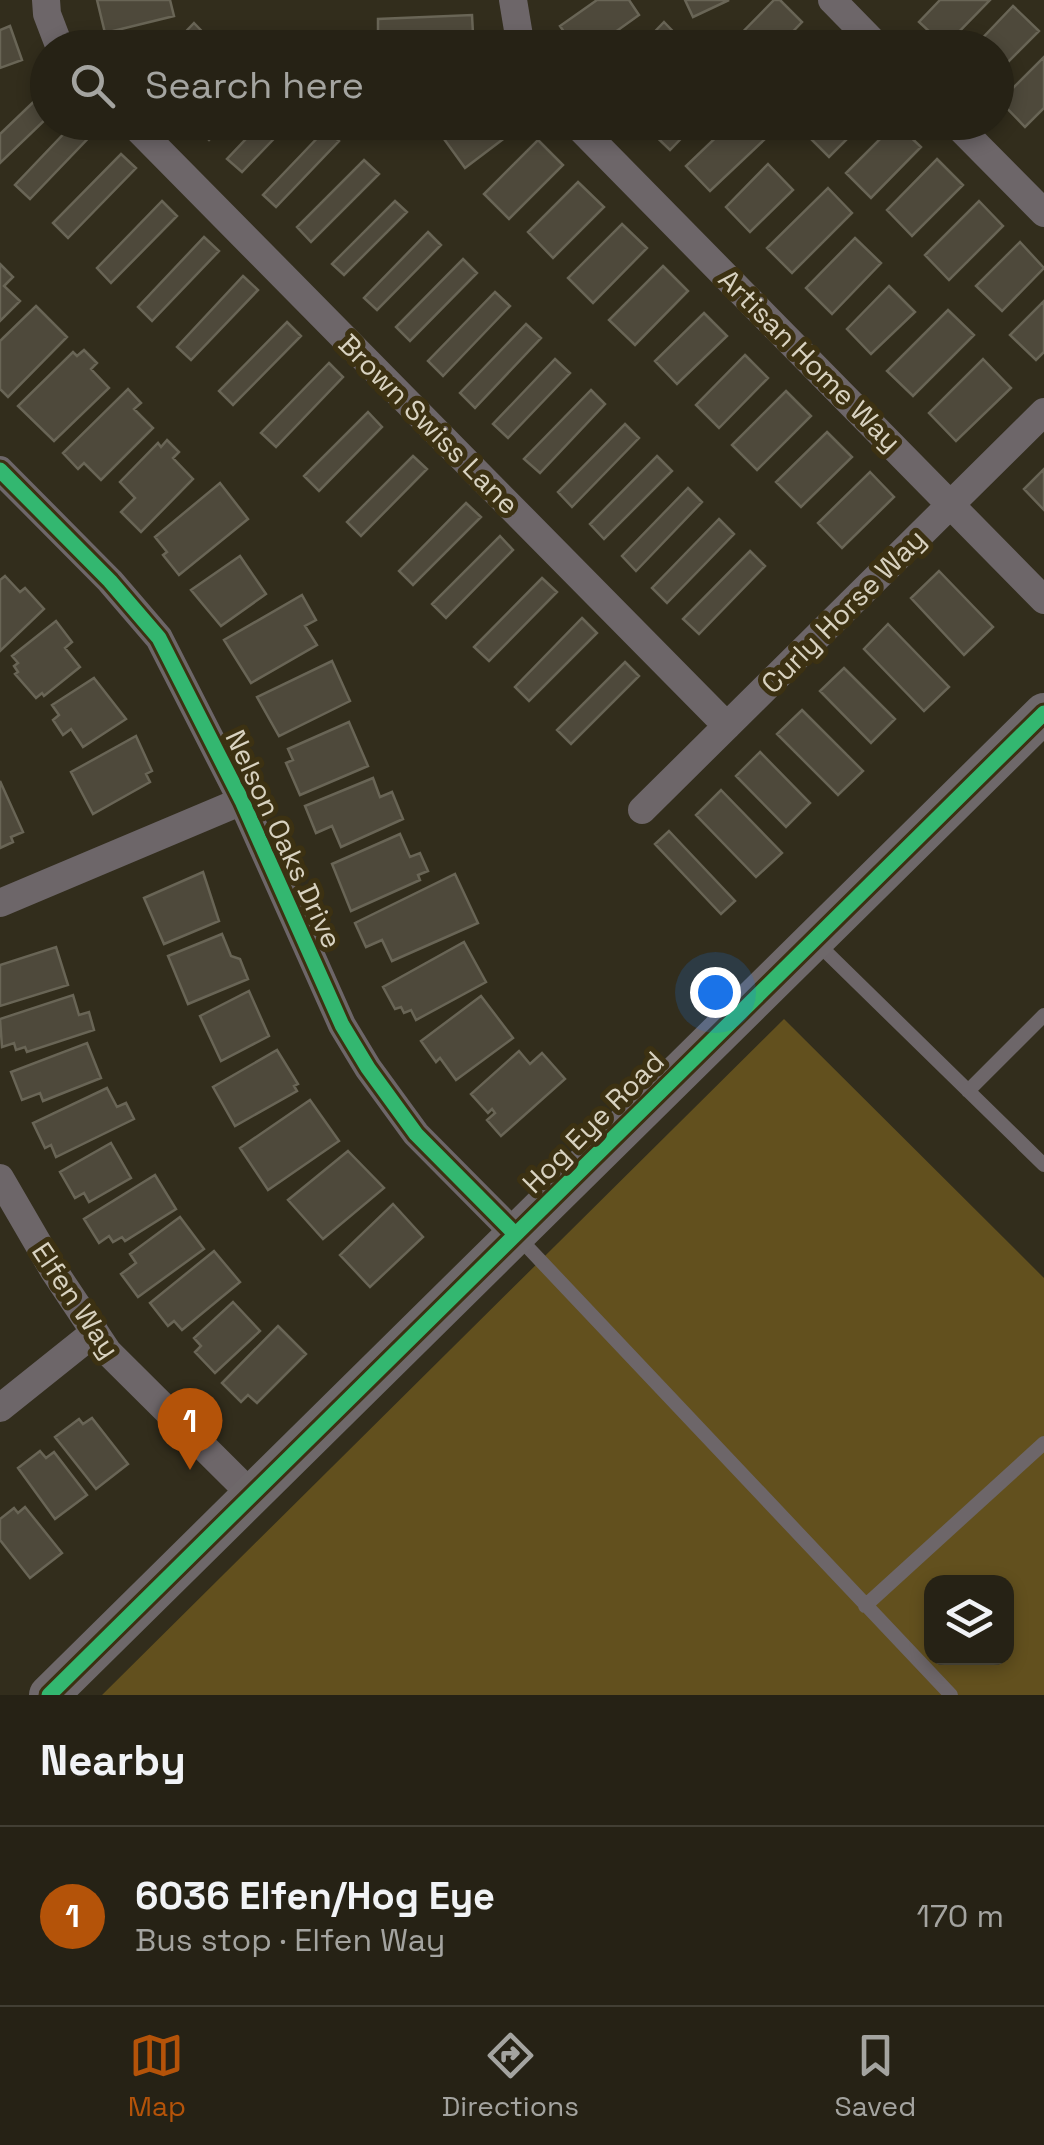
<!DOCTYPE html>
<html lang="en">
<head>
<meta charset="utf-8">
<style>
	body { margin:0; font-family:"Space Grotesk",sans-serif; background:#2e2a1e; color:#f1f3f6 }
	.controls { position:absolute; right:30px; bottom:30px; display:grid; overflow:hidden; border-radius:20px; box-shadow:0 5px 15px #0003 }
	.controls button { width:90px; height:90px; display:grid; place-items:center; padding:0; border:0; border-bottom:2px solid #423f34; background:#262215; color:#f1f3f6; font:50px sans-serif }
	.you { position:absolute; left:715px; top:992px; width:35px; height:35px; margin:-25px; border:8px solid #fff; border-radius:50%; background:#1a73e8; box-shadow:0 0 0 15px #1a73e833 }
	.badge { display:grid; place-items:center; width:65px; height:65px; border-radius:50%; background:#b45309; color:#fff; font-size:32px; font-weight:700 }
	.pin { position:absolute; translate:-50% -82px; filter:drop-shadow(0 2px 5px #0008) }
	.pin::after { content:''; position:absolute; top:52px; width:35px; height:30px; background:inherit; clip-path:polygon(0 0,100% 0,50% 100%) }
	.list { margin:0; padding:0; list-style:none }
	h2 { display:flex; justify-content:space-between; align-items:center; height:130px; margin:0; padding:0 40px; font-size:42px }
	h2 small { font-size:32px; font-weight:400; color:#a4a4a0 }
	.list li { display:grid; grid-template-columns:65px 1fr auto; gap:30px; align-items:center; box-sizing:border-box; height:180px; padding:0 40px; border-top:2px solid #423f34 }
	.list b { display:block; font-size:38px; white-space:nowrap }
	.list p { margin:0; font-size:32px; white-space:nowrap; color:#a4a4a0 }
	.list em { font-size:32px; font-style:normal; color:#a4a4a0 }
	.icon { flex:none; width:55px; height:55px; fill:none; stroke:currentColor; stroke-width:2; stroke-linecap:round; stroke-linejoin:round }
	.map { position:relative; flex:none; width:1044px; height:1695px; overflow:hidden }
	.search { position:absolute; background:#262215; box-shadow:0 5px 15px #0003; left:30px; right:30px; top:30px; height:110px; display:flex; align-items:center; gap:25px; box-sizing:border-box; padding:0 35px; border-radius:55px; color:#a4a4a0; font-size:38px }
	.sheet { height:310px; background:#262215 }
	nav { display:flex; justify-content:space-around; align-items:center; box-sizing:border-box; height:140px; border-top:2px solid #423f34; background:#262215; font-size:28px; color:#a4a4a0 }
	nav a { display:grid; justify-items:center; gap:5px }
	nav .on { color:#b45309 }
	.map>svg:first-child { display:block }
	.grass { fill:#62501e; fill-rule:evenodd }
	.building { fill:#4e493b; stroke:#696556; stroke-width:2.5 }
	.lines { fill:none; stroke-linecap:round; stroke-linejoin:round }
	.lane { stroke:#6d6669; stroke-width:14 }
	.street { stroke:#6d6669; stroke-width:28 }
	.secondary { stroke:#6e686a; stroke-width:40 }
	.cycleway-casing { stroke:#3c3112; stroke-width:21 }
	.cycleway { stroke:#33b770; stroke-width:15 }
	.labels { text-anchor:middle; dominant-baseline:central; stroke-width:10; stroke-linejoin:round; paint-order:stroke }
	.street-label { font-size:28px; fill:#d8d2c0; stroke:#3c3112 }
</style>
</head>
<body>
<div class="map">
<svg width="1044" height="1695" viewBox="0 0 1044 1695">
	<rect width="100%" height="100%" fill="#322d1c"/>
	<!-- grass -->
	<path class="grass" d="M784,1019L1044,1278V1695H102ZM932,1582H1006V1658H932Z"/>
	<!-- building -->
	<path class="building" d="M97,0H170L174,16L105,33Z
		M597,0H629L639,15L593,48H575L560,26Z
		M685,0H729L693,17Z
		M774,0H780L802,22L777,48H727Z
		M940,0H990L945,46L919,22Z
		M1013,6L1039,31L996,74V48H973Z
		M472,15L473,34L378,38V19Z
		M664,22L689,48H639Z
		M194,23L218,48H170Z
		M10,26L22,60L0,68V30Z
		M1044,57V108L1025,127L1000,101Z
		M48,88V117L0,163V134Z
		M75,122H89L97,129L30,199L15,185Z
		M191,122H226L209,140Z
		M262,122H290L242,172L227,159Z
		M466,122H522L523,124L465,168L444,139Z
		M647,122H697L670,150L644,125Z
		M732,122H749L765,139L710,191L686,166Z
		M812,122H864L829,157L803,131Z
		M896,123L921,147L871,198L846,173Z
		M326,129L339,141L276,207L263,195Z
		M538,140L563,165L509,219L484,194Z
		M121,154L136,168L68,238L53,223Z
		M937,159L963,185L912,236L887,210Z
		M364,160L379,174L311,242L297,227Z
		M768,164L793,190L750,232L726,207Z
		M578,182L604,207L553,258L528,232Z
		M828,188L852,213L792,273L767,248Z
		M162,201L177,216L111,283L97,268Z
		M395,201L407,212L344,275L332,264Z
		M979,201L1003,226L949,280L925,255Z
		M622,224L647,248L593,303L568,278Z
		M428,232L441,245L377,310L364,298Z
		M204,237L219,251L152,321L138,307Z
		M855,238L881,263L832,314L806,288Z
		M1020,242L1044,268L1002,311L976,286Z
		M463,259L477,273L410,341L396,327Z
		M0,264L13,277L4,286L20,301L0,321Z
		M663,266L688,291L635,345L609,320Z
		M243,276L258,290L191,360L177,347Z
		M889,286L915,312L871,354L847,329Z
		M495,292L510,306L443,376L428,361Z
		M1044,301V352L1036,360L1010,335Z
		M36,306L67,337L8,397L0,389V341Z
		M948,310L974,335L913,396L887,371Z
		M704,313L727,336L677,384L655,361Z
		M287,322L301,336L233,405L219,391Z
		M526,324L541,338L475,408L460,393Z
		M84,350L97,363L91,369L109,388L54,441L18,406L73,352L77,356Z
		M745,355L768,378L719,428L696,405Z
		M555,359L570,373L508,438L493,424Z
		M983,359L1011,388L956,441L929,413Z
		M329,363L343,377L276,447L261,433Z
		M128,389L141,403L134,409L153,428L101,480L84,463L78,469L63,453Z
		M591,390L605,404L540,473L524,459Z
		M786,391L811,416L757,470L732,445Z
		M368,412L382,427L319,491L304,476Z
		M625,424L639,438L572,507L558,492Z
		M827,432L852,457L801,507L776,482Z
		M167,440L179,452L173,458L193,479L141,532L121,512L135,498L120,482L158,443L161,447Z
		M413,456L427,469L361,536L347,522Z
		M657,456L672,471L604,539L590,524Z
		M1044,469V510L1024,489Z
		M870,472L894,497L842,548L818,523Z
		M220,483L248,519L179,575L163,555L167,552L155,537Z
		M688,488L702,502L636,571L622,556Z
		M466,503L481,517L413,585L399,571Z
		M719,519L734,534L667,603L652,588Z
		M500,536L513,550L446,618L432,604Z
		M750,551L765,566L699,634L683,619Z
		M240,556L266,594L221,626L191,590Z
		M939,571L993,627L964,655L911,598Z
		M5,576L20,592L25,588L44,609L0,651V580Z
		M542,578L557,592L489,661L474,647Z
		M302,595L316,620L305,626L317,645L251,683L224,640Z
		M582,618L597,633L529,701L515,687Z
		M56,621L72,642L65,648L80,667L44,696L42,693L36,698L15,674L18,672L14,666L18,663L12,656Z
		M888,624L949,687L924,711L864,649Z
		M332,661L350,701L279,736L257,697Z
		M625,662L639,676L571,744L557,730Z
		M844,668L895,719L871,743L820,691Z
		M94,678L126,719L83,747L71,729L63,735L53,720L59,715L52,705Z
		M802,710L863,771L838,795L777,734Z
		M349,722L368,766L300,795L286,763L293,760L288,749Z
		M136,736L152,771L146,774L150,782L93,814L71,772Z
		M760,752L810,803L786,827L736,776Z
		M373,778L380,797L392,792L403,819L341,847L332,826L316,833L305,806Z
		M0,781L23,832L11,837L13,842L0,848Z
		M721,790L782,853L756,877L696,815Z
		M669,831L735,901L721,914L655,844Z
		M400,834L410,857L420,853L428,871L418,875L420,880L351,911L332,864Z
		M203,872L219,921L164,944L144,898Z
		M455,874L478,923L392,961L382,940L366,947L355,923Z
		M222,934L231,956L240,959L248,979L188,1004L168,956Z
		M464,942L486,982L416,1020L411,1010L404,1013L401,1007L395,1009L383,987Z
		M56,947L68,985L0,1006V965Z
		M249,991L269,1036L221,1061L200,1016Z
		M73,995L79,1015L89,1012L94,1030L27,1052L25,1047L16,1050L14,1043L2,1047L0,1019Z
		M481,996L513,1038L456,1080L440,1058L436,1062L421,1041Z
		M87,1043L101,1078L43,1101L40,1093L22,1100L11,1072Z
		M277,1050L298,1084L294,1086L297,1091L235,1126L213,1087Z
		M519,1051L530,1064L542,1053L565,1079L501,1136L487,1120L495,1113L492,1109L488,1113L471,1094Z
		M107,1088L117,1107L126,1103L134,1119L56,1157L51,1145L45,1148L33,1123Z
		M310,1100L339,1141L268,1190L240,1148Z
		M111,1143L131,1178L89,1202L84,1193L75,1198L60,1172Z
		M348,1151L384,1188L323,1239L288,1200Z
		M155,1175L176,1209L125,1241L122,1237L113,1242L109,1236L99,1243L84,1219Z
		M393,1204L423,1237L370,1287L340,1255Z
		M180,1217L204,1249L138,1297L121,1274L136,1263L130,1254Z
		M214,1251L240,1282L182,1330L174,1321L168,1326L150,1303Z
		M233,1302L260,1331L215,1373L195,1352L201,1346L194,1338Z
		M278,1326L306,1354L257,1403L248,1395L241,1402L222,1383Z
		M92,1418L128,1464L96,1489L55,1437L79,1419L83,1424Z
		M40,1451L46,1458L54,1452L87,1495L55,1519L18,1468Z
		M25,1507L62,1553L30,1578L0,1540V1519L14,1508L18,1513Z"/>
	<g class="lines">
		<!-- lane -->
		<path class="lane" d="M816,942L1044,1165
			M968,1091L1044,1015
			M519,1238L951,1695
			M865,1606L1044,1443"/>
		<!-- street -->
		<path class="street" d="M46,0L47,14L60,48
			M513,0L521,48
			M832,0L879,48
			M131,122L727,726
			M574,122L1044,600
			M954,122L1044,213
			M0,470L110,581L159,638L242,801L342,1025L368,1068L416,1134L515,1234
			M642,810L1044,412
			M0,903L242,801
			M0,1178L54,1271L108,1352L251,1494
			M0,1408L95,1332"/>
		<!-- secondary -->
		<path class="secondary" d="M49,1695L1044,713"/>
		<defs>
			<path id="cycleway" d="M0,470L110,581L159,638L242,801L342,1025L368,1068L416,1134L515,1234
				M49,1695L1044,713"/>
		</defs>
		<!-- cycleway casing -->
		<use href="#cycleway" class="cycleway-casing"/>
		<!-- cycleway -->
		<use href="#cycleway" class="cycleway"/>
	</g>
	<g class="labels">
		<!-- street labels -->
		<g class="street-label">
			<text transform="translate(810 360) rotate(45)">Artisan Home Way</text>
			<text transform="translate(429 424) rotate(45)">Brown Swiss Lane</text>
			<text transform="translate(843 611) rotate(-45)">Curly Horse Way</text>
			<text transform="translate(284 839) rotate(65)">Nelson Oaks Drive</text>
			<text transform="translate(593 1122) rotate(-45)">Hog Eye Road</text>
			<text transform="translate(76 1300) rotate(56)">Elfen Way</text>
		</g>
	</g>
</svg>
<div class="controls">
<button><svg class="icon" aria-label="layers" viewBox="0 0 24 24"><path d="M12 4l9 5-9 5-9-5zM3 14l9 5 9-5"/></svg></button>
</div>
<div class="you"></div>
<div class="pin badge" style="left:190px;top:1470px">1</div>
<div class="search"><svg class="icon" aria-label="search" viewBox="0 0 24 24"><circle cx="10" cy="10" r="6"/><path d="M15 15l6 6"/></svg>Search here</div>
</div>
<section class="sheet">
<h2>Nearby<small></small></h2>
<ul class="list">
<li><span class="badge">1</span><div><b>6036 Elfen/Hog Eye</b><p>Bus stop · Elfen Way</p></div><em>170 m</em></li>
</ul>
</section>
<nav>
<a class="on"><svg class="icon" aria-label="map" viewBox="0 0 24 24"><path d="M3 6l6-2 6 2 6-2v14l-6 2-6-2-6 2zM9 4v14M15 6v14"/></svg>Map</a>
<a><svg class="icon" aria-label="directions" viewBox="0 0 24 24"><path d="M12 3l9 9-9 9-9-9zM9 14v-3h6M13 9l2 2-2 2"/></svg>Directions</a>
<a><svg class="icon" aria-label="saved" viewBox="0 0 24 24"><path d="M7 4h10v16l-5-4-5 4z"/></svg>Saved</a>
</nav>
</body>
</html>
